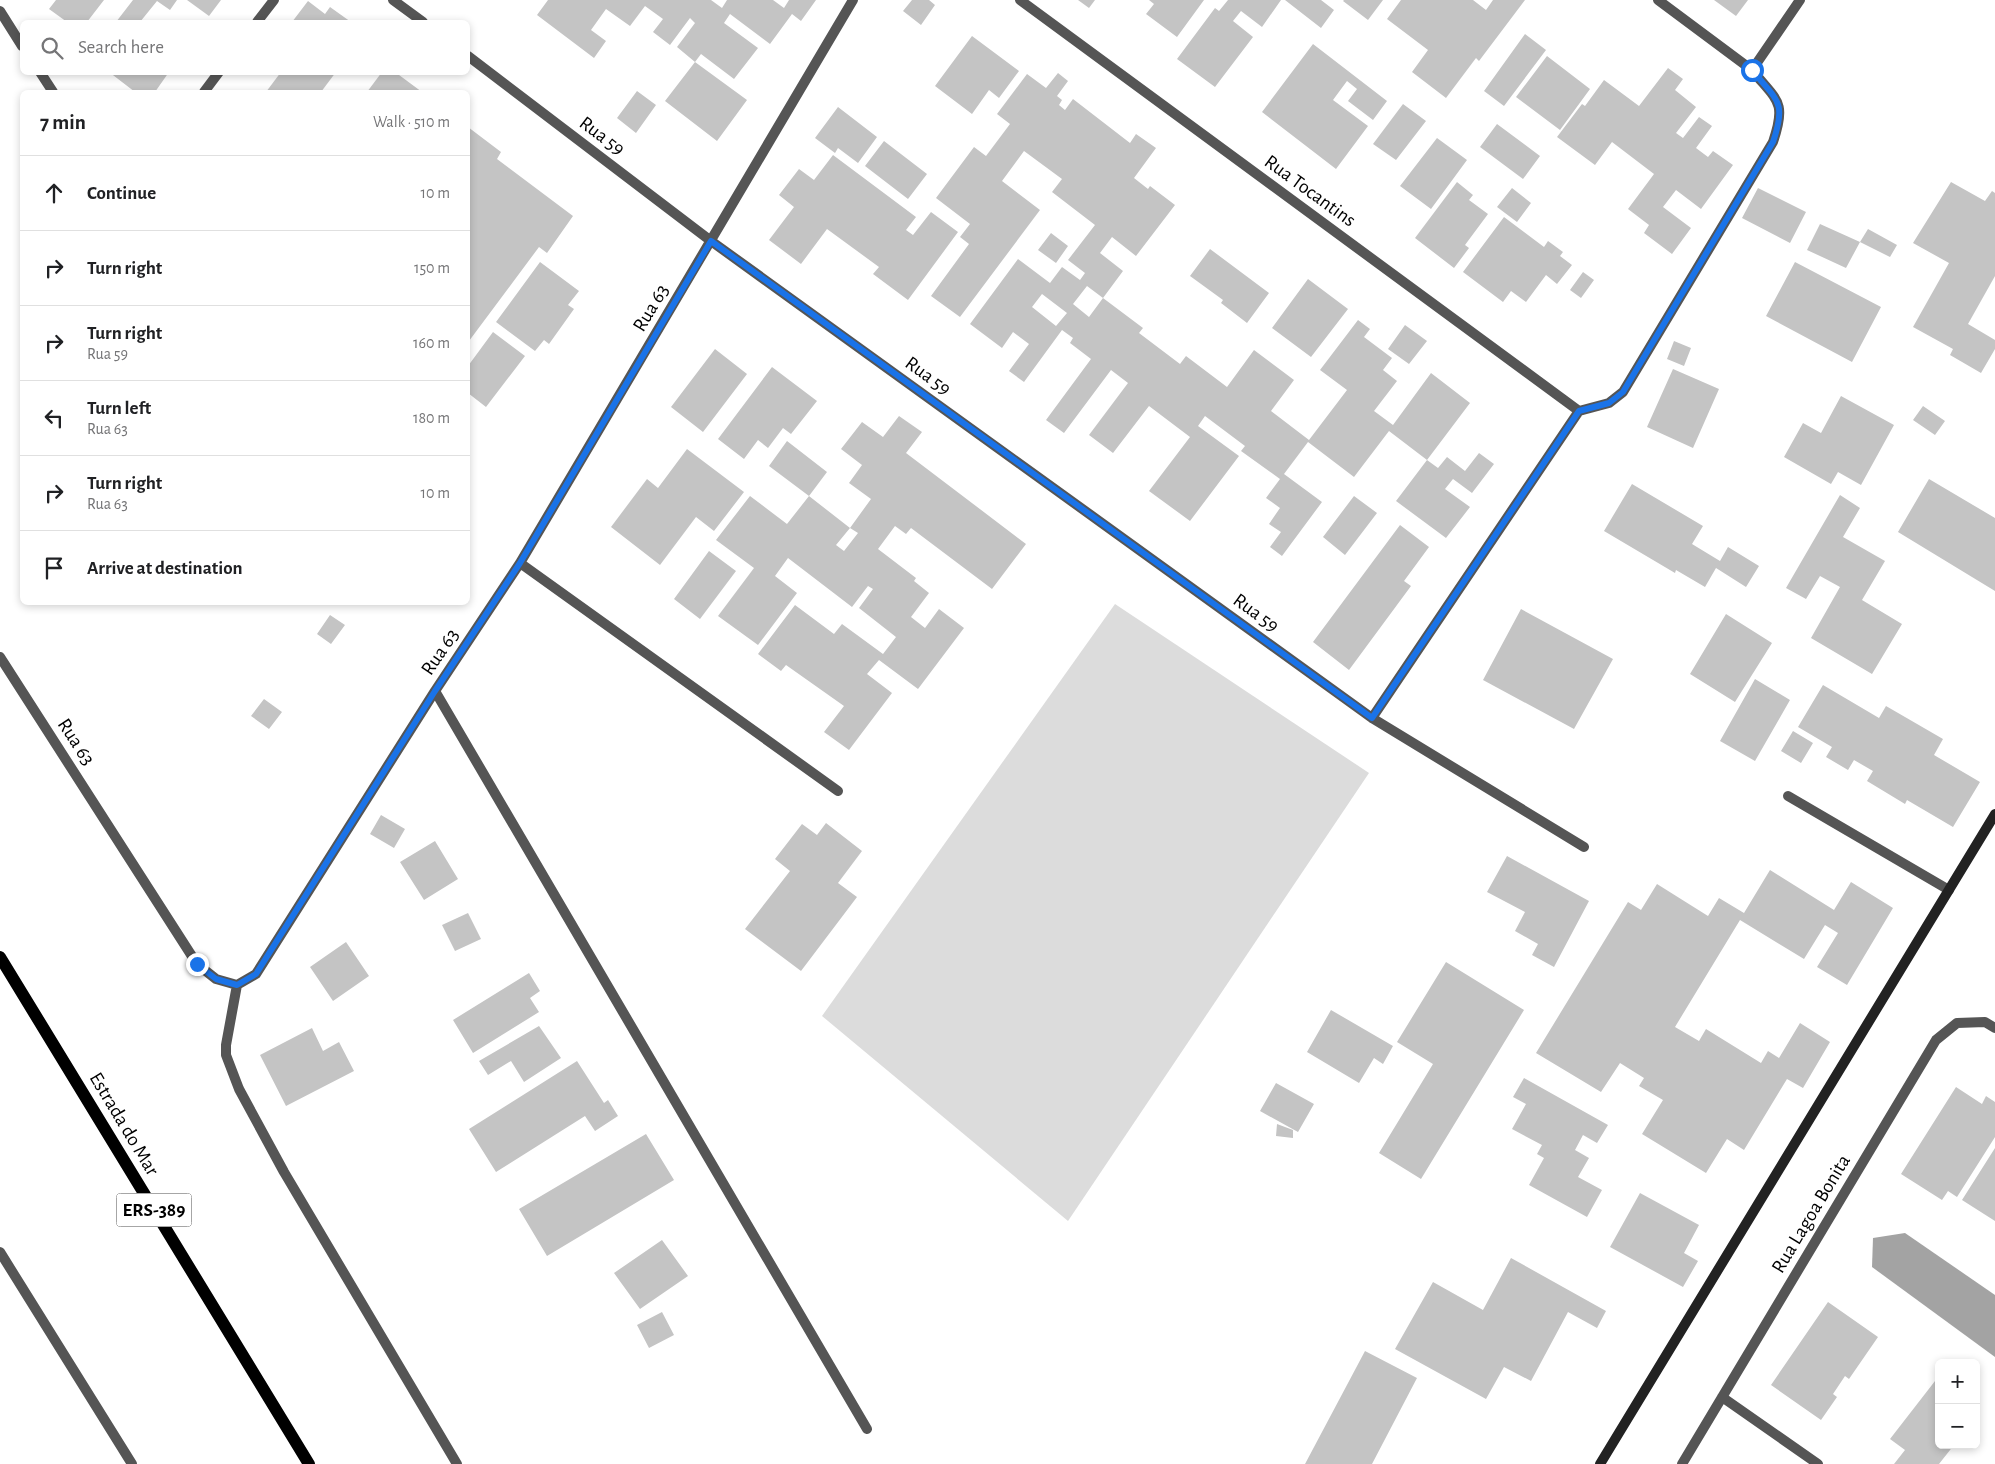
<!DOCTYPE html>
<html lang="en">
<head>
<meta charset="utf-8">
<style>
	body { margin:0; font-family:"Alegreya Sans",sans-serif; background:#f2f2f2; color:#202124 }
	.controls { position:absolute; right:15px; bottom:15px; display:grid; overflow:hidden; border-radius:8px; box-shadow:0 2px 8px #0003 }
	.controls button { width:45px; height:45px; display:grid; place-items:center; padding:0; border:0; border-bottom:1px solid #e0e0e0; background:#fff; color:#202124; font:25px sans-serif }
	.stop { position:absolute; width:15px; height:15px; margin:-11px; border:4px solid #1a73e8; border-radius:50%; background:#fff }
	.stop.end { background:#1a73e8; border-color:#fff; box-shadow:0 1px 5px #0008 }
	.list { margin:0; padding:0; list-style:none }
	h2 { display:flex; justify-content:space-between; align-items:center; height:65px; margin:0; padding:0 20px; font-size:21px }
	h2 small { font-size:16px; font-weight:400; color:#757577 }
	.list li { display:grid; grid-template-columns:32px 1fr auto; gap:15px; align-items:center; box-sizing:border-box; height:75px; padding:0 20px; border-top:1px solid #e0e0e0 }
	.list b { display:block; font-size:19px; white-space:nowrap }
	.list p { margin:0; font-size:16px; white-space:nowrap; color:#757577 }
	.list em { font-size:16px; font-style:normal; color:#757577 }
	.icon { flex:none; width:28px; height:28px; fill:none; stroke:currentColor; stroke-width:2; stroke-linecap:round; stroke-linejoin:round }
	.map { position:relative; flex:none; width:1995px; height:1464px; overflow:hidden }
	.search { position:absolute; background:#fff; box-shadow:0 2px 8px #0003; left:20px; top:20px; width:450px; height:55px; display:flex; align-items:center; gap:12px; box-sizing:border-box; padding:0 18px; border-radius:8px; color:#757577; font-size:19px }
	.panel { position:absolute; background:#fff; box-shadow:0 2px 8px #0003; left:20px; top:90px; width:450px; height:515px; border-radius:8px }
	.map>svg:first-child { display:block }
	.green { fill:#dcdcdc }
	.water { fill:#a3a3a3 }
	.building { fill:#c4c4c4; fill-rule:evenodd }
	.lines { fill:none; stroke-linecap:round; stroke-linejoin:round }
	.lane { stroke:#555; stroke-width:10 }
	.street { stroke:#555; stroke-width:10 }
	.secondary { stroke:#222; stroke-width:10 }
	.primary { stroke:#000; stroke-width:12 }
	.route { stroke:#1a73e8; stroke-width:6 }
	.labels { text-anchor:middle; dominant-baseline:central; stroke-width:4.5; stroke-linejoin:round; paint-order:stroke }
	.shield { fill:#fff; stroke:#4c4c4c; stroke-width:1 }
	.shield-label { font-size:19px; font-weight:bold; fill:#000 }
	.street-label { font-size:20px; fill:#000; stroke:#fff }
</style>
</head>
<body>
<div class="map">
<svg width="1995" height="1464" viewBox="0 0 1995 1464">
	<rect width="100%" height="100%" fill="#fff"/>
	<!-- green -->
	<path class="green" d="M1115,604L1369,773L1068,1221L822,1016Z"/>
	<!-- water -->
	<path class="water" d="M1905,1233L1995,1295V1357L1872,1267L1873,1238Z"/>
	<!-- building -->
	<path class="building" d="M56,0H104L87,22H67L49,9Z
		M133,0H177L170,10L157,1L140,22H116Z
		M187,0H221L209,16Z
		M548,0H711L722,8L727,0H773L784,8L789,0H816L801,21L792,14L770,44L730,14L724,23L758,48L734,79L701,54L695,62L677,47L695,23L690,18L670,45L653,32L663,19L645,6L630,26L606,9L591,30L606,41L594,58L537,15Z
		M912,0H929L935,5L921,25L903,11Z
		M1078,0H1095L1089,8Z
		M1149,0H1204L1177,37L1146,14L1154,4Z
		M1228,0H1281L1262,27L1241,11L1233,21L1253,37L1215,87L1177,59L1215,8L1219,11Z
		M1285,0H1321L1334,10L1321,28Z
		M1344,0H1383L1368,20L1343,1Z
		M1401,0H1473L1486,10L1493,0H1525L1479,61L1476,58L1446,98L1412,72L1428,50L1387,19Z
		M1714,0H1748L1736,16Z
		M308,1L325,14L330,7L351,22H292Z
		M1525,34L1546,50L1504,106L1484,91Z
		M972,36L1019,71L999,98L989,90L972,114L935,86Z
		M1313,44L1387,101L1373,120L1348,101L1357,89L1347,81L1333,100L1368,126L1336,169L1262,112Z
		M1547,56L1590,89L1560,130L1516,97Z
		M695,62L747,100L717,141L665,101Z
		M1668,68L1683,79L1675,90L1696,107L1676,133L1683,138L1699,117L1712,126L1696,148L1708,157L1713,151L1733,165L1701,209L1676,190L1663,207L1691,228L1672,254L1644,233L1649,225L1628,209L1654,174L1612,142L1595,165L1557,137L1582,104L1585,106L1604,80L1639,106Z
		M109,72H169L155,92H135Z
		M281,72H336L321,92H266Z
		M382,72H395L422,92H367Z
		M1058,73L1068,81L1057,96L1062,100L1059,105L1065,110L1073,99L1130,143L1136,134L1156,148L1134,178L1148,189L1150,186L1175,205L1136,256L1112,237L1100,253L1123,271L1103,298L1143,328L1139,333L1180,364L1186,356L1227,387L1254,350L1294,380L1271,411L1309,440L1347,390L1320,370L1358,320L1370,329L1364,337L1392,358L1383,370L1397,381L1374,411L1393,425L1431,373L1470,403L1427,460L1438,468L1447,457L1465,471L1479,453L1494,464L1472,493L1453,479L1445,489L1470,507L1446,538L1396,501L1427,460L1389,431L1354,477L1308,442L1284,474L1322,502L1282,556L1270,547L1281,532L1269,524L1280,508L1266,498L1280,479L1241,451L1245,446L1205,416L1198,426L1239,456L1190,521L1149,491L1190,437L1149,406L1113,453L1089,435L1128,383L1111,370L1064,433L1046,420L1091,359L1070,343L1073,338L1062,330L1024,382L1009,371L1029,344L1013,332L1002,348L970,324L1018,259L1050,283L1062,267L1080,280L1085,273L1068,260L1095,225L1052,192L1062,179L1024,151L1002,181L1040,210L960,317L931,296L969,244L960,237L970,224L936,198L974,147L986,156L1010,124L997,114L1027,74L1046,88ZM1087,286L1103,298L1089,317L1073,304ZM1042,294L1067,313L1056,326L1032,307Z
		M637,91L656,105L636,133L617,118Z
		M1403,104L1426,121L1396,160L1373,144Z
		M838,107L877,137L858,163L838,148L835,153L815,138Z
		M1497,124L1540,156L1523,179L1480,147Z
		M468,127L501,152L497,159L573,216L547,253L539,247L469,341Z
		M1437,138L1467,160L1431,209L1400,186Z
		M884,141L927,174L908,199L865,166Z
		M833,155L916,217L906,230L913,235L931,212L958,232L908,300L873,274L879,267L827,229L801,264L769,240L794,207L779,195L799,169L814,180Z
		M1457,182L1473,195L1469,200L1488,214L1465,245L1469,248L1454,268L1415,238Z
		M1951,182L1985,201L1992,191L1995,193V276L1968,324L1995,340V349L1981,373L1950,355L1953,349L1913,327L1949,263L1913,243Z
		M1512,188L1531,203L1517,222L1497,207Z
		M1758,188L1806,212L1790,243L1742,218Z
		M1504,217L1544,247L1548,241L1563,252L1560,256L1572,265L1557,284L1546,275L1526,302L1511,291L1503,302L1463,272Z
		M1820,224L1860,242L1868,229L1897,245L1890,257L1860,242L1846,268L1807,250Z
		M1051,233L1068,246L1056,263L1038,250Z
		M1210,249L1269,293L1247,323L1221,303L1223,300L1190,276Z
		M540,262L579,291L568,305L574,309L549,344L544,340L535,351L496,322Z
		M1795,262L1881,307L1852,362L1766,316Z
		M1583,272L1594,280L1581,298L1570,290Z
		M1308,279L1348,309L1311,357L1272,328Z
		M1405,325L1427,341L1409,364L1388,349Z
		M493,332L525,356L486,407L468,393V366Z
		M1674,341L1691,348L1684,366L1667,359Z
		M715,349L747,374L703,432L671,407Z
		M772,367L817,401L791,434L783,428L768,448L758,440L744,459L718,439Z
		M1673,369L1719,389L1693,448L1647,427Z
		M1841,396L1894,425L1861,485L1838,472L1831,484L1784,457L1803,423L1821,433Z
		M1923,406L1945,421L1935,435L1913,420Z
		M899,416L922,432L906,453L1026,544L992,589L911,528L906,534L895,526L878,549L916,578L914,581L929,593L911,617L925,628L939,609L964,628L918,689L879,660L867,674L892,693L849,750L824,732L844,706L786,665L781,671L758,654L795,605L834,634L842,624L883,654L896,637L859,608L873,589L868,586L852,607L788,558L775,576L797,593L758,645L718,616L754,568L716,540L750,496L787,524L809,496L769,466L787,441L827,472L809,496L850,528L836,545L844,551L858,533L850,528L871,499L849,483L862,465L841,449L862,422L883,437Z
		M687,449L744,492L714,531L696,517L660,565L611,527L647,479L658,488Z
		M1929,479L1995,518V591L1898,532Z
		M1632,484L1703,526L1692,544L1720,561L1728,547L1759,566L1746,587L1716,568L1705,587L1676,570L1675,573L1604,531Z
		M1840,495L1860,508L1843,537L1885,561L1862,600L1902,624L1872,674L1811,638L1840,587L1820,576L1806,599L1786,588Z
		M1354,496L1377,513L1345,555L1323,537Z
		M1400,525L1429,547L1404,581L1411,586L1349,670L1313,642Z
		M709,551L736,571L700,619L674,599Z
		M1521,609L1613,659L1574,729L1483,680Z
		M1726,614L1772,643L1735,702L1690,674Z
		M330,615L345,625L331,644L317,634Z
		M1755,679L1790,700L1755,761L1720,741Z
		M1823,685L1879,718L1886,706L1943,739L1934,755L1980,782L1953,827L1907,800L1905,804L1867,781L1873,771L1854,760L1848,770L1826,757L1832,747L1798,727Z
		M264,699L282,712L269,729L251,716Z
		M1793,731L1813,743L1801,763L1781,751Z
		M381,815L405,829L394,848L370,834Z
		M826,823L862,851L838,883L857,897L801,971L745,929L790,871L775,859L802,824L817,835Z
		M435,841L458,879L424,900L400,862Z
		M1507,856L1589,901L1554,967L1532,955L1538,944L1515,931L1525,912L1487,892Z
		M1770,870L1834,910L1851,882L1893,908L1847,985L1817,967L1838,933L1825,925L1804,959L1740,920L1675,1027L1699,1041L1706,1029L1761,1063L1768,1051L1779,1058L1800,1023L1830,1042L1803,1088L1787,1079L1744,1150L1727,1139L1706,1173L1642,1134L1663,1100L1639,1086L1644,1078L1620,1063L1601,1092L1536,1053L1628,902L1641,910L1657,884L1708,916L1719,898L1744,913Z
		M468,913L481,939L455,951L442,925Z
		M346,942L369,976L333,1001L310,967Z
		M1446,962L1524,1010L1421,1179L1379,1153L1433,1064L1397,1042Z
		M529,973L540,991L530,998L539,1012L473,1053L453,1020Z
		M1331,1010L1393,1046L1383,1064L1374,1058L1359,1083L1307,1052Z
		M539,1026L561,1058L524,1082L511,1061L488,1075L479,1061Z
		M312,1028L323,1051L339,1042L354,1071L286,1106L260,1055Z
		M577,1061L604,1103L608,1100L618,1116L595,1131L585,1116L496,1172L469,1129Z
		M1524,1078L1608,1125L1597,1143L1583,1135L1575,1150L1589,1158L1578,1177L1602,1190L1587,1217L1529,1185L1544,1158L1537,1154L1542,1145L1512,1129L1526,1104L1513,1097Z
		M1276,1083L1314,1104L1298,1132L1260,1111Z
		M1956,1087L1982,1104L1986,1096L1995,1102V1137L1957,1197L1948,1191L1942,1200L1901,1174Z
		M1277,1124L1293,1130V1138L1276,1136Z
		M646,1134L674,1180L547,1256L519,1209Z
		M1995,1148V1221L1962,1200Z
		M1640,1193L1699,1225L1684,1253L1698,1261L1683,1287L1610,1247Z
		M662,1240L688,1276L640,1309L614,1273Z
		M1511,1258L1606,1311L1597,1328L1568,1312L1531,1381L1504,1367L1486,1399L1395,1349L1433,1282L1483,1310Z
		M1828,1302L1878,1337L1849,1379L1845,1376L1833,1394L1837,1397L1821,1420L1771,1385Z
		M662,1312L674,1335L649,1348L637,1325Z
		M1365,1351L1417,1378L1372,1464H1305Z
		M1935,1381L1939,1384V1445H1954L1939,1464H1894L1905,1450L1890,1439Z"/>
	<g class="lines">
		<!-- lane -->
		<path class="lane" d="M1788,796L1949,890"/>
		<!-- street -->
		<path class="street" d="M393,0L423,22
			M1020,0L1579,411
			M1658,0L1752,70
			M0,11L22,46
			M257,22L274,0
			M468,56L711,241L1372,718L1584,847
			M40,72L53,92
			M204,92L219,72
			M520,563L838,791
			M0,657L197,964L216,979L237,985L256,974L435,691L520,563L853,0
			M435,691L867,1429
			M1372,718L1579,411L1609,403L1623,392L1773,142C1787,101 1777,101 1752,70L1800,0
			M237,985L226,1045V1055L239,1089L284,1172L457,1464
			M0,1252L132,1464
			M1722,1397L1818,1464
			M1682,1464L1936,1040L1957,1023L1985,1022L1995,1028"/>
		<!-- secondary -->
		<path class="secondary" d="M1600,1464L1995,814"/>
		<!-- primary -->
		<path class="primary" d="M0,957L309,1464"/>
	</g>
	<g class="lines">
		<!-- route -->
		<path class="route" d="M197,964L216,979L237,985L256,974L435,691L520,563L711,241L1372,718L1579,411L1609,403L1623,392L1773,142C1787,101 1777,101 1752,70"/>
	</g>
	<g class="labels">
		<!-- shield labels -->
		<rect class="shield" x="116.5" y="1193.5" width="75" height="33" rx="4"/>
		<g class="shield-label">
			<text x="154" y="1210">ERS-389</text>
		</g>
		<!-- street labels -->
		<g class="street-label">
			<text transform="translate(602 136) rotate(37)">Rua 59</text>
			<text transform="translate(1310 191) rotate(36)">Rua Tocantins</text>
			<text transform="translate(651 308) rotate(-59)">Rua 63</text>
			<text transform="translate(928 376) rotate(36)">Rua 59</text>
			<text transform="translate(1256 613) rotate(36)">Rua 59</text>
			<text transform="translate(440 652) rotate(-56)">Rua 63</text>
			<text transform="translate(76 742) rotate(57)">Rua 63</text>
			<text transform="translate(124 1124) rotate(59)">Estrada do Mar</text>
			<text transform="translate(1811 1214) rotate(-59)">Rua Lagoa Bonita</text>
		</g>
	</g>
</svg>
<div class="controls">
<button>+</button>
<button>−</button>
</div>
<div class="stop" style="left:1752px;top:70px"></div>
<div class="stop end" style="left:197px;top:964px"></div>
<div class="search"><svg class="icon" aria-label="search" viewBox="0 0 24 24"><circle cx="10" cy="10" r="6"/><path d="M15 15l6 6"/></svg>Search here</div>
<section class="panel">
<h2>7 min<small>Walk · 510 m</small></h2>
<ul class="list">
<li><svg class="icon" aria-label="ahead" viewBox="0 0 24 24"><path d="M12 20V5M6 11l6-6 6 6"/></svg><div><b>Continue</b></div><em>10 m</em></li>
<li><svg class="icon" aria-label="right" viewBox="0 0 24 24"><path d="M7 20v-9h11M14 6l5 5-5 5"/></svg><div><b>Turn right</b></div><em>150 m</em></li>
<li><svg class="icon" aria-label="right" viewBox="0 0 24 24"><path d="M7 20v-9h11M14 6l5 5-5 5"/></svg><div><b>Turn right</b><p>Rua 59</p></div><em>160 m</em></li>
<li><svg class="icon" aria-label="left" viewBox="0 0 24 24"><path d="M17 20v-9H6M10 6l-5 5 5 5"/></svg><div><b>Turn left</b><p>Rua 63</p></div><em>180 m</em></li>
<li><svg class="icon" aria-label="right" viewBox="0 0 24 24"><path d="M7 20v-9h11M14 6l5 5-5 5"/></svg><div><b>Turn right</b><p>Rua 63</p></div><em>10 m</em></li>
<li><svg class="icon" aria-label="arrive" viewBox="0 0 24 24"><path d="M6 21V4h12l-3 4 3 4H6"/></svg><div><b>Arrive at destination</b></div></li>
</ul>
</section>
</div>
</body>
</html>
